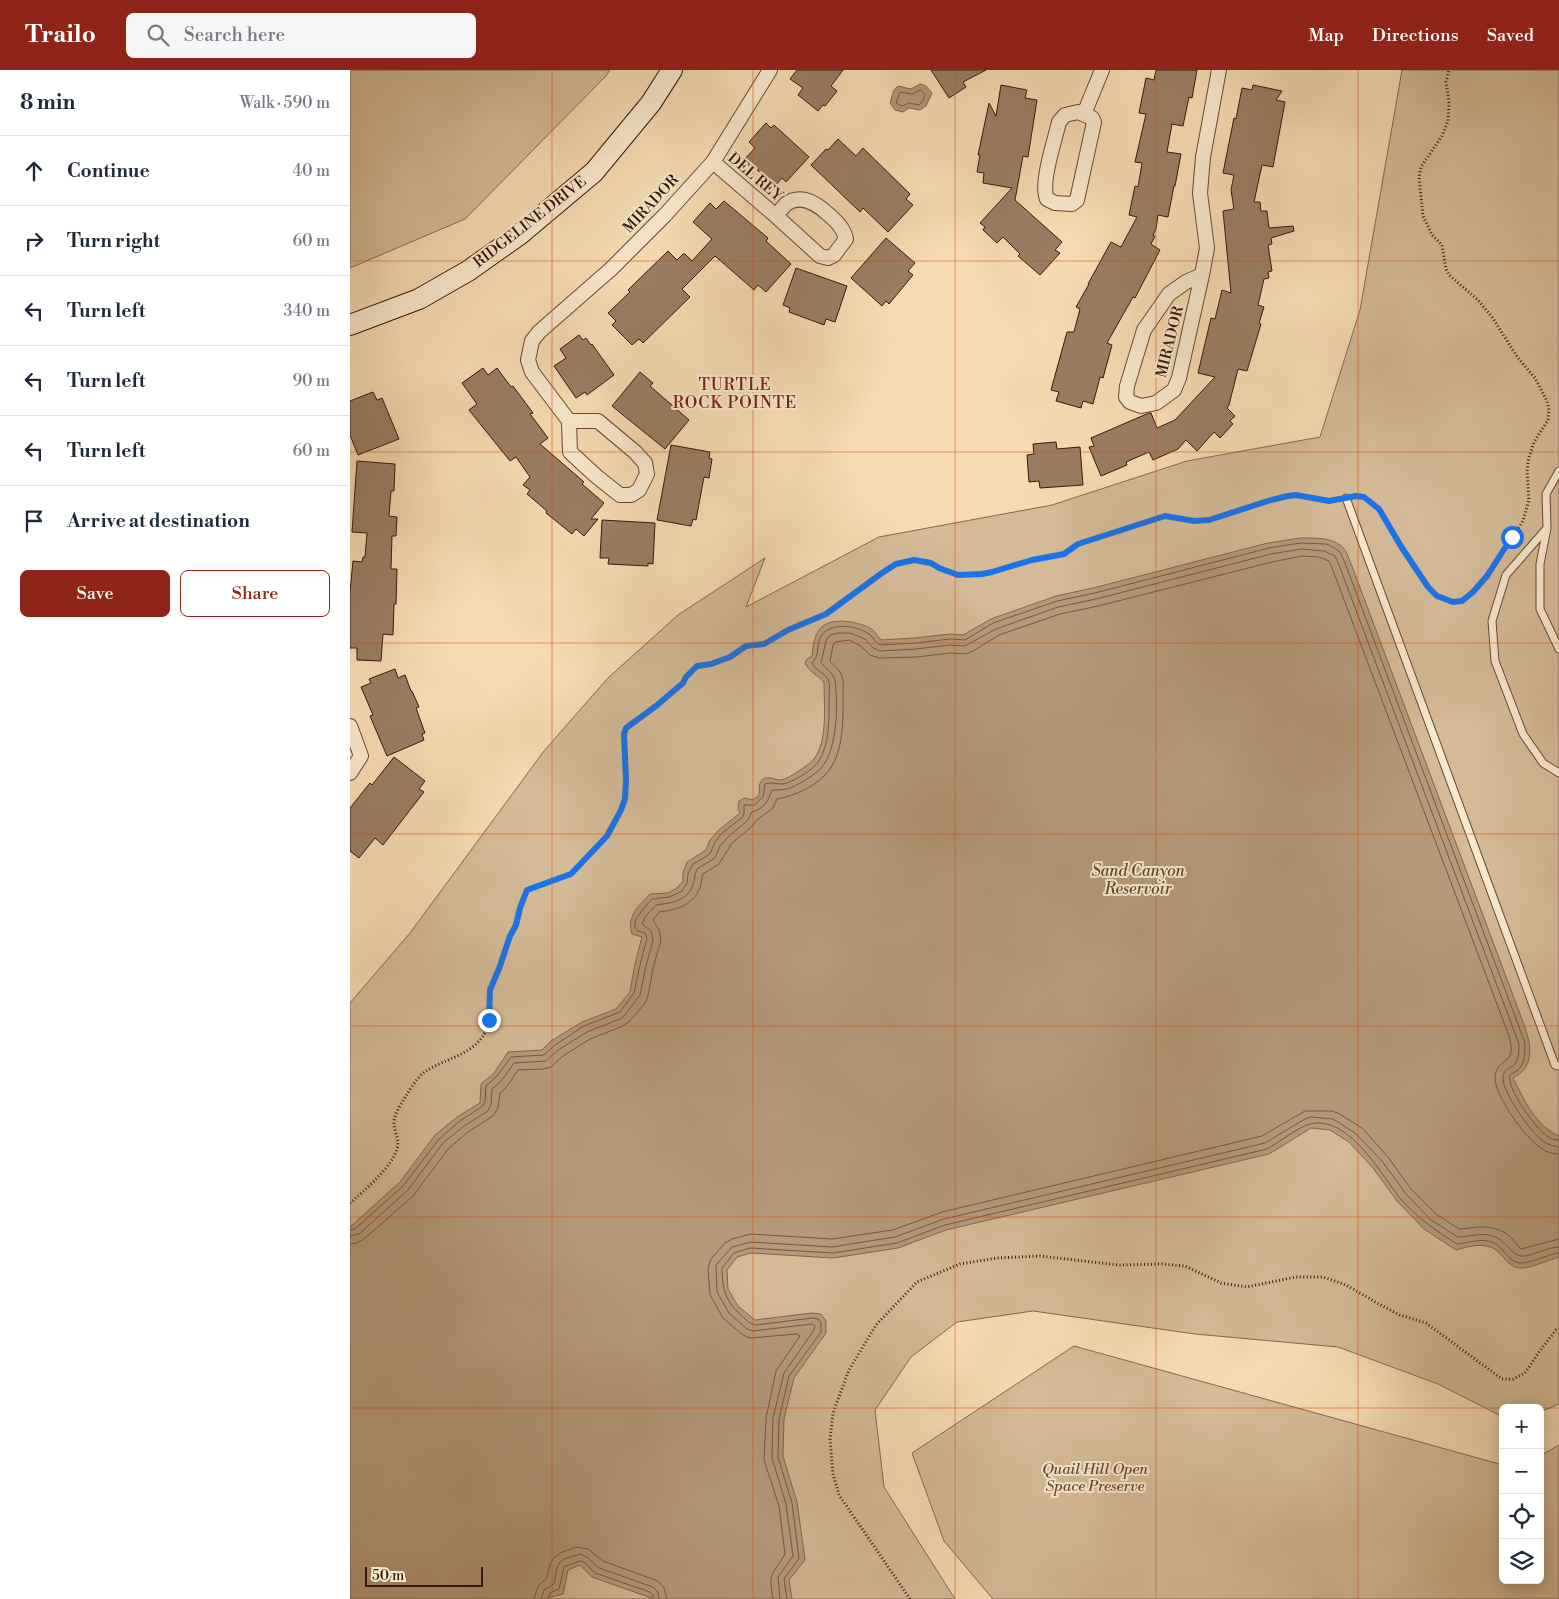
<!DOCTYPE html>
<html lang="en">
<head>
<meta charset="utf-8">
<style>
	body { margin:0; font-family:"Libre Bodoni",serif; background:#f6f6f7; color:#1f2937 }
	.controls { position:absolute; right:15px; bottom:15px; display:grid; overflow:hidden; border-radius:8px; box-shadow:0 2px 12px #0003 }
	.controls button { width:45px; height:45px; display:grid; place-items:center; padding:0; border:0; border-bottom:1px solid #e0e1e3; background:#fff; color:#1f2937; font:25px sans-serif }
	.scale { position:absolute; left:15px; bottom:12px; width:118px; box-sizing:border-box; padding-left:5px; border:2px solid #35180e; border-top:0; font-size:14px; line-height:18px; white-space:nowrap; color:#35180e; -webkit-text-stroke:4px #f8e8ce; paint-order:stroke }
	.stop { position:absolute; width:15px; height:15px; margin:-11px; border:4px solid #1a73e8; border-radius:50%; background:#fff }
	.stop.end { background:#1a73e8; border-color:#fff; box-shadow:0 1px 5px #0008 }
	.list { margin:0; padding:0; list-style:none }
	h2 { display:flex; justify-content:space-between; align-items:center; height:65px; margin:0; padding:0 20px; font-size:21px }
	h2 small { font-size:16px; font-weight:400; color:#747a83 }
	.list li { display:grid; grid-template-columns:32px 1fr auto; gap:15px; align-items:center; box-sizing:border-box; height:70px; padding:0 20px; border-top:1px solid #e0e1e3 }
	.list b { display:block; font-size:19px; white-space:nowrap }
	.list em { font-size:16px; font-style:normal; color:#747a83 }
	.actions { display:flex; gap:10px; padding:15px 20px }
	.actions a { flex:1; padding:11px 0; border:1px solid #8f2418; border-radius:8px; text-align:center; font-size:18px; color:#8f2418 }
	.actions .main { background:#8f2418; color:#fff }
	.icon { flex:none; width:28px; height:28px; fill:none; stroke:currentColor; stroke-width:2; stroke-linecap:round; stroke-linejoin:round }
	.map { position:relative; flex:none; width:1209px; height:1529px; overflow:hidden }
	header { display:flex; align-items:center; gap:30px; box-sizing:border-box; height:70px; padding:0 25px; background:#8f2418; color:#fff }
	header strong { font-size:24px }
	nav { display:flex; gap:28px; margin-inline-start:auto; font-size:18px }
	.search { width:350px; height:45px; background:#f6f6f7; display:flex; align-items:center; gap:12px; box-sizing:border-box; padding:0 18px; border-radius:8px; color:#747a83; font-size:19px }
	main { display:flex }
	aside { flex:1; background:#fff }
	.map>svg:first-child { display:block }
	.green { fill:#d4ba97; stroke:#846952 }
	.water { fill:#b4997b; stroke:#81654f }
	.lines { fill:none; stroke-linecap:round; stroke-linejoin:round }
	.shore { stroke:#745844; stroke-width:1 }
	.building { fill:#997d64; stroke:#35180e }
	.lane-casing { stroke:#654937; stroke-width:9 }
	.street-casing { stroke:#654937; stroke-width:16 }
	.secondary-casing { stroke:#35180e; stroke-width:22 }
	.path { stroke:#35180e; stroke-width:3; stroke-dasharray:1 2.5; stroke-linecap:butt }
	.lane { stroke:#f8e8ce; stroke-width:7 }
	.street { stroke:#f8e8ce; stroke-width:14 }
	.secondary { stroke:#f8e8ce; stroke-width:20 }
	.route { stroke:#1a73e8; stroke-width:6 }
	.grid { fill:none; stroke:#d6520c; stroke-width:1; stroke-opacity:0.55 }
	.labels { text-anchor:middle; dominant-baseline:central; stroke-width:4; stroke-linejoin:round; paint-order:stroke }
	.street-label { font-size:15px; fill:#35180e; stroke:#f8e8ce }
	.park-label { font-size:15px; font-style:italic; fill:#654937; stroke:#f8e8ce }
	.neighbourhood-label { font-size:16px; letter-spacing:1px; fill:#7a1f14; stroke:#f8e8ce }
	.water-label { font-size:16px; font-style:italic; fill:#614534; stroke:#f8e8ce }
</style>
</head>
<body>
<header>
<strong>Trailo</strong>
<div class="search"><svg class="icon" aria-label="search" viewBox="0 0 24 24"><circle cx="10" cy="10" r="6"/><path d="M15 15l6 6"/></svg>Search here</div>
<nav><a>Map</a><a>Directions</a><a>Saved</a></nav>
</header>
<main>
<aside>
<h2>8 min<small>Walk · 590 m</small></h2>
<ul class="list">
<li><svg class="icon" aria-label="ahead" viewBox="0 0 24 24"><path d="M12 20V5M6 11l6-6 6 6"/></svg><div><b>Continue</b></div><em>40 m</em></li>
<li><svg class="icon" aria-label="right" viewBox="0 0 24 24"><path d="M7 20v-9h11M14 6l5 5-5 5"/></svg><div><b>Turn right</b></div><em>60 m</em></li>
<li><svg class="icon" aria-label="left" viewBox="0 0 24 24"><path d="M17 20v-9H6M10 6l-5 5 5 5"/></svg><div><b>Turn left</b></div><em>340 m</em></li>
<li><svg class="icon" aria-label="left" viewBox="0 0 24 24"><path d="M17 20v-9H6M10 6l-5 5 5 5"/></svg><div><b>Turn left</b></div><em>90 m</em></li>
<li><svg class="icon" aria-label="left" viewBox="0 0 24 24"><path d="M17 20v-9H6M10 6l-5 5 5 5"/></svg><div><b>Turn left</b></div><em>60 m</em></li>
<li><svg class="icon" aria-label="arrive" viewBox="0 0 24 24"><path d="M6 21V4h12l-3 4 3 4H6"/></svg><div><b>Arrive at destination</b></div></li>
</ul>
<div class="actions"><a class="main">Save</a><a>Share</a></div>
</aside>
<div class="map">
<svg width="1209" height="1529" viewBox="0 0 1209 1529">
	<rect width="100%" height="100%" fill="#f5dbb3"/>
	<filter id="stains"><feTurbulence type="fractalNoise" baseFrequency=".004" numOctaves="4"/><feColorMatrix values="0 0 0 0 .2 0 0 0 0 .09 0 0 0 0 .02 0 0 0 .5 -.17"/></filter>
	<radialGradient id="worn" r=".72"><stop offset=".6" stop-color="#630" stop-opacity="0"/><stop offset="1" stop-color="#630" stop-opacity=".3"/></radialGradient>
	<!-- green -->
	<path class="green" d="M0,0H260L255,7L115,149L0,198Z
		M1052,0H1209V1334L1190,1342V1338H1153V1347L1088,1314L988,1277L845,1264L683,1241L607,1252L561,1287L525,1340L534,1417L605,1529H0V933L60,863L194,681L258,608L328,545L415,488L396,537L529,467L702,435L837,391L970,367L1010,240Z
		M724,1276L1153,1395V1510H1190V1386L1209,1375V1529H643L594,1471L562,1383Z"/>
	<!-- water -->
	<path class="water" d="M570,14L576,16L582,23L576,36L570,40L559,38L553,42L545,40L540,33L544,20L548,16L561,19Z
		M950,468C964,468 985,467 994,479C997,482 998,487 1000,491L1176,960C1182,979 1183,998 1163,1008C1174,1030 1186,1056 1209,1066V1187C1199,1190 1181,1198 1172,1198C1157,1199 1153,1181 1140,1177C1129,1173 1117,1177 1106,1180L1074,1159L1047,1131L1023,1098L999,1072L980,1060L961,1058L919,1084L596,1160L548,1178L483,1188L401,1183L387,1187L377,1200L378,1219L388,1236L405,1250L462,1243L471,1244L476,1251V1263L444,1308L434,1349L433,1386L447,1432L455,1490L439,1510L442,1529H304L242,1507L230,1495L218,1500L213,1524L193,1529H0V1157L50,1112L85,1065L107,1047L130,1033L131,1014L144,1003L158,982L192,980L201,971L232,952L266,939L280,922L285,894L292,867L282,864C276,846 289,836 300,824L318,823L327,818L333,811V803L337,792L356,780L360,770L369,760L390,743L388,738L389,731L394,728L403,730L409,725C410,720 408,714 412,710C418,705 424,710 431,710C438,709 459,695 464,689C478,671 474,634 474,612C467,605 460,602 455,593L457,589L462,586C463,576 464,563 473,556C484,547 512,552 523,560C526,563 528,567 531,570L565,568L600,564L613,565L641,549L706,526L743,518L918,473Z"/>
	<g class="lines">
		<!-- shore -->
		<path class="shore" d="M571,20L575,25L572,32L569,35L559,33L552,36L546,33L550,22L562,24Z
			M0,1160L5,1159L53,1116L89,1069L110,1051L133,1036L135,1032L136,1016L147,1006L161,987L194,985L205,975L234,956L270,942L284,923L290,895L297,868L295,863C292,862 289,862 287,860C278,853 298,834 302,829L319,827L331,822L337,813L338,804L342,795L360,784L365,772L372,763L393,747L394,743V735H404L413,727L415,714C423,711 429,716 437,713C447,709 463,700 469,691C480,673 479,648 479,627C479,623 480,617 479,612C477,603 465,601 462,593C470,585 466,578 470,568C478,551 506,555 519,564C524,568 525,572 530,575L566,573L600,569L615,570L643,553L707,531L745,523L919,478L950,473L976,474L983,477L990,482L995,493L1175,973C1175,982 1175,995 1167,1001C1165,1002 1162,1003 1160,1005C1156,1018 1186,1059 1198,1067C1201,1069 1205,1070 1209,1070
			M0,1166L9,1164L58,1120L93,1073L114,1056L138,1041L141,1034L142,1019L152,1010L164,993L196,991L208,980L237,962L270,949L274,946L290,925L296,896L303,870L301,861L292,854L295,847L306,835C320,833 337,832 343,815C345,810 344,805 347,799L365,788L370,776L377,768L397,751L402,742C414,739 418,731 422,720C437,720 440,719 454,711C460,707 468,702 472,697C488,677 488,633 485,610L482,604L471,593L476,571L480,565L489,563H500L515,569L523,578L530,581L566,579L600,575L615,576L646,559L708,537L746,529L921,484L951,479L974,481L985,486L989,495L1169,974C1169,981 1169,991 1163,996C1158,999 1154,1000 1153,1007C1151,1021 1182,1064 1194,1072C1199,1075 1204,1076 1209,1077
			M0,1174L7,1173L14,1169L63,1126L99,1078L118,1062L143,1046L148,1038L150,1023L158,1015L168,1000L193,999L201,997L213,986L240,969L273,956L280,951L295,933L298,926L303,898L311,870L309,860L303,850L309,842C326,840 341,836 349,820C352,815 351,809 353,804L369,794L382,773L401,757L408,749L422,739L427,729C445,726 469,715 480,699C494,678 493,650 493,625C493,619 494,612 492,606C490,600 484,596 480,591L483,575L485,572L499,570L511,576L520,585L529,588L567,587L600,583L616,584L623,581L649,565L710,544L748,536L922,492L952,486L969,487L979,491L982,498L1159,966C1168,997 1147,986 1145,1007C1144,1025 1176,1069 1191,1078C1196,1082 1203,1084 1209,1084
			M184,1529L188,1516L197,1508L200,1494L204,1488L210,1483L226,1477L238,1479L253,1491L308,1511L314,1518L317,1529
			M191,1529L194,1520L204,1514L207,1498L209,1493L214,1489L230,1484L237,1487L249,1498L303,1517L308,1522L309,1529
			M198,1529L200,1523L209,1519L214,1497L230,1491L234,1492L245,1503L300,1522L303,1525V1529
			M423,1529C418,1500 422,1507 435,1484L429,1436L414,1390L416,1348L426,1301L450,1266L447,1264L400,1268L393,1265L373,1248L360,1225L358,1198L361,1189L375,1173L382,1169L401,1164L482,1169L543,1160L592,1142L912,1066L955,1041H981L988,1043L1012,1058L1038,1087L1061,1119L1086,1144L1109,1159C1127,1158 1139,1153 1157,1164C1162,1168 1166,1174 1171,1179L1209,1169
			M430,1529L428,1507L443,1486L436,1434L422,1388L423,1348L434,1303L464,1260L465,1256L462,1254L403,1261L397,1259L379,1243L367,1222L366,1195L382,1177L401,1172L482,1177L545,1167L594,1149L915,1073L955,1049L961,1047L983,1049L1005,1063L1032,1091L1056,1124L1081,1150L1108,1167C1120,1167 1130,1162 1143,1166C1154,1169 1163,1186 1171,1186C1181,1187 1197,1177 1209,1177
			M437,1529L434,1509L449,1488L442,1433L428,1387L429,1349L439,1306L471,1262V1253L468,1249L462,1248L406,1255C400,1254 396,1250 392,1246C376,1232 372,1219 372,1198L384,1183L400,1178L483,1183L547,1173L595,1155L917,1079C926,1074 952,1055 960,1054C999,1045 1030,1103 1050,1128C1066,1147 1086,1161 1107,1174C1119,1173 1130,1168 1142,1172C1153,1176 1158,1192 1170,1193C1180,1194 1198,1184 1209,1183"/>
	</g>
	<!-- building -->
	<path class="building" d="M447,0H493L481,16L487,21L475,36L473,35L468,41L448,25L453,18L440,9Z
		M581,0H636L613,12L616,17L599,28Z
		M806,0H847L842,28L839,27L833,56L822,54L817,82L831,84L825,116H824L818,147L808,145L806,159L803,165L805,166L801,174L810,180L785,228L783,227L757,273L762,275L753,308L750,307L743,334L733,331L731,338L706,331L709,322L701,320L717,262H724L730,239L726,237L739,214H738L761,172L771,177L787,147L779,145L785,116L788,117L792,93L785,92L796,44L789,43L796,8L804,10Z
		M651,15L677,20L675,28L687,30L678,87L673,86L665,130L712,172L705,180L710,183L690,205L668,186L670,184L653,167L647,173L633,160L635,157L630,153L662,118L633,113L634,103L627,102L630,85H628L639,33L646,46Z
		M903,15L932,21L926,30L935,32L923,97L912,95L904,132H910L911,141H917L919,158L943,156L944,161L921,168L922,174L918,175L922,201L918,202L919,208L914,209L908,235L914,237L909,253L911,254L897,301L888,299L879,335L877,338L885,346L880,351L883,354L870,368L864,362L847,381L836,370L828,379L803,390L799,382L776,392L777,395L751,406L739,377L744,376L741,368L799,343H801L807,358L825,350L865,307L848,303L861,248L865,249L872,220L881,223L873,141L884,139L881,120L884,105L873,103L884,48L886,49L892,18L902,20Z
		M416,53L421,58L424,55L459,87L436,112L432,108L425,116L395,89L405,78L399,72Z
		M488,69L506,86L513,78L560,124L556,129L563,135L538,162L513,138L510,142L461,95L476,79L478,80Z
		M374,131L418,168L416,171L441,194L416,222L408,215L404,220L365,186L332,219L340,227L293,273L289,269L282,275L262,255L266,251L258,243L280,222L278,220L318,181L327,190L333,184H335L342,191L362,169L343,152L360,133L366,139Z
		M536,168L565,193L558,201L563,205L539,234L536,231L532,236L501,208Z
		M446,198L497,216L485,252L476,249L474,255L439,242L440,238L433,235Z
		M229,265L233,270L236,268L241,275L242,274L264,305L237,325L235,322L226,328L204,296L216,288L210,279Z
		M133,298L138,305L147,298L161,317L163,316L183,343L180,344L198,368L190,374L234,412L232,414L254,433L241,449H248L234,466L226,459L222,464L196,443L197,441L177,424L180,420L173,415L180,407L166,387L160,391L119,340L127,334L112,313Z
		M290,302L303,313L300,316L339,350L315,379L262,336Z
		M23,322L27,330L32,328L49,369L8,385L0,365V331Z
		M706,372L707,379L730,377L733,415L690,418L689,411L679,412L677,385L684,384L683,374Z
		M321,375L360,382L359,388L362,389L359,408L354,407L346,450L343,449L341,456L307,450Z
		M7,391L45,394L44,421H41L39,446L47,447L46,466H42L41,499H47L46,534H44L43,565L33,564L31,591L7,590V578H0V522L3,491L12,492L13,487H15L17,463L2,462Z
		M252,450L305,453L303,494L298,493V496L258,494L259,488H250Z
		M45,599L48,608L55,605L61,621H62L69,637L66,638L75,663L72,664L74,670L37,686L20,646L23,645L11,617L21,613L19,609Z
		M44,687L75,711L69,719L74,722L33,775L25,768L9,788L0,781V738L20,713L22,715Z"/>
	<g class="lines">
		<defs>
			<path id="lane" d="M1209,401L1196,424L1197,458L1190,494V539L1209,579
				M996,428L1205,995L1209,996
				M1197,458L1156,505L1142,551L1145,591L1173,664L1193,693L1209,703"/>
			<path id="street" d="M728,42L742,48L744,52L727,130L722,134L705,133L697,129C690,113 705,70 709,52L715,45Z
				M734,44L752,0
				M363,92L426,146L470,186L478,188L484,185L496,169C493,157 487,152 478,144C467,134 451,123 436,134C433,137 429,142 426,146
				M852,205L836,212L819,224L794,260L777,316L776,327L780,332L791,336L806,333L824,320L829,308L852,205L857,178L850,123L853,87L869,0
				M219,351H248L285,382L295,393L297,404L289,420L281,425H270L246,406L220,382L219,351L182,302L178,290L182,271L189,262L261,199L315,145L363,92L420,0
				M0,656L11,686L0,703"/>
			<path id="secondary" d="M0,255L69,229L118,201L169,165L244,102L301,33L322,0"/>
		</defs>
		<!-- lane casing -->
		<use href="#lane" class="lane-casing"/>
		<!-- street casing -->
		<use href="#street" class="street-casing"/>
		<!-- secondary casing -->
		<use href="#secondary" class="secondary-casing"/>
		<!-- path -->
		<path class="path" d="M1005,426L1014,427L1029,439L1052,478L1078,517L1087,526L1103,532L1112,531L1123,522L1137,506L1173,451L1179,430L1177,402L1178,391L1184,372L1198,350L1199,340L1197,331L1185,308L1168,288L1142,247L1128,230L1099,205L1096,199L1092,175L1082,165L1073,146L1069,107L1071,97L1092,66L1098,51L1099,33L1096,12L1099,0
			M0,1133C15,1120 41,1098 47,1079C50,1070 44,1062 44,1053C44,1044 51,1034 56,1026C60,1019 66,1010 72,1004C90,990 114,988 130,970C143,955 138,940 140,923C141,913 147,904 151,895C160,870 167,844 177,820L221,804L257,766L271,740L275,729L276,710L274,664L276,657L285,650L307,636L333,613L336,607L347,596L361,593L381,587L396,576L414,574L438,560L476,545L531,503L546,494L563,490L581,493L589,498L608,505L632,504L642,502L682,490L714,483L728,474L815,446L844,451L859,450L921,430L938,426L958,427L979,431L987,430
			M560,1529L489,1425L483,1404L480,1369L483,1343L499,1300L526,1255L567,1212L610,1194L647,1188L690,1186L769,1195L812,1194L835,1196L871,1213L897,1217L946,1207H973L996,1215L1027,1233L1050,1245L1076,1253L1152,1309H1163L1175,1303L1189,1282L1206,1260L1209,1259"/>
		<!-- lane -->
		<use href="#lane" class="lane"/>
		<!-- street -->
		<use href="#street" class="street"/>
		<!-- secondary -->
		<use href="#secondary" class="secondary"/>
	</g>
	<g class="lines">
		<!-- route -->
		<path class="route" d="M139,950L140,920L150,896L160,866L166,855L170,838L177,820L221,804L257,766L271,740L275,729L276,710L274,664L276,658L306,636L333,613L336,607L347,596L361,594L380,587L396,576L414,574L438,560L476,544L532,503L546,494L564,490L581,493L589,498L608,505L632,504L642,502L682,490L714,484L728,474L815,446L844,451L859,450L921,430L938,426L946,425L979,431L1006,426L1014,427L1029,439L1052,478L1078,517L1087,526L1103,532L1112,531L1123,522L1137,506L1162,467"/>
	</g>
	<!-- grid -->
	<path class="grid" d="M202,0V1529M403,0V1529M605,0V1529M806,0V1529M1008,0V1529M0,191H1209M0,382H1209M0,573H1209M0,764H1209M0,956H1209M0,1147H1209M0,1338H1153M1190,1338H1209"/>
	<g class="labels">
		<!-- street labels -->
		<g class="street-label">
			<text transform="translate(405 107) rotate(40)">DEL REY</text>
			<text transform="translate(301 134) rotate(-47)">MIRADOR</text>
			<text transform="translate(180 152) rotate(-38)">RIDGELINE DRIVE</text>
			<text transform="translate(820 272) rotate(-76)">MIRADOR</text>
		</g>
		<!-- park labels -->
		<g class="park-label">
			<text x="745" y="1399">Quail Hill Open<tspan x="745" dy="17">Space Preserve</tspan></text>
		</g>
		<!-- neighbourhood labels -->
		<g class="neighbourhood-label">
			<text x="385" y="315">TURTLE<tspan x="385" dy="18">ROCK POINTE</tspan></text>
		</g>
		<!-- water labels -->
		<g class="water-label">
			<text x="788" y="801">Sand Canyon<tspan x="788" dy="18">Reservoir</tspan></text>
		</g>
	</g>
	<rect width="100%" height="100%" filter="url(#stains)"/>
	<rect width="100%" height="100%" fill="url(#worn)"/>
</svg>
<div class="controls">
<button>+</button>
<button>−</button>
<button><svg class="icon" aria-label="locate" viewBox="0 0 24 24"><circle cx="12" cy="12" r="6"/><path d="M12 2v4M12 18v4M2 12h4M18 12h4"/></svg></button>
<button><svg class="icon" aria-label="layers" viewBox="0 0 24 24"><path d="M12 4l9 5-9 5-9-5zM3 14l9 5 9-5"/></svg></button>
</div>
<div class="scale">50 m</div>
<div class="stop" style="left:1162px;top:467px"></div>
<div class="stop end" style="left:139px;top:950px"></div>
</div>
</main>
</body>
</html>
